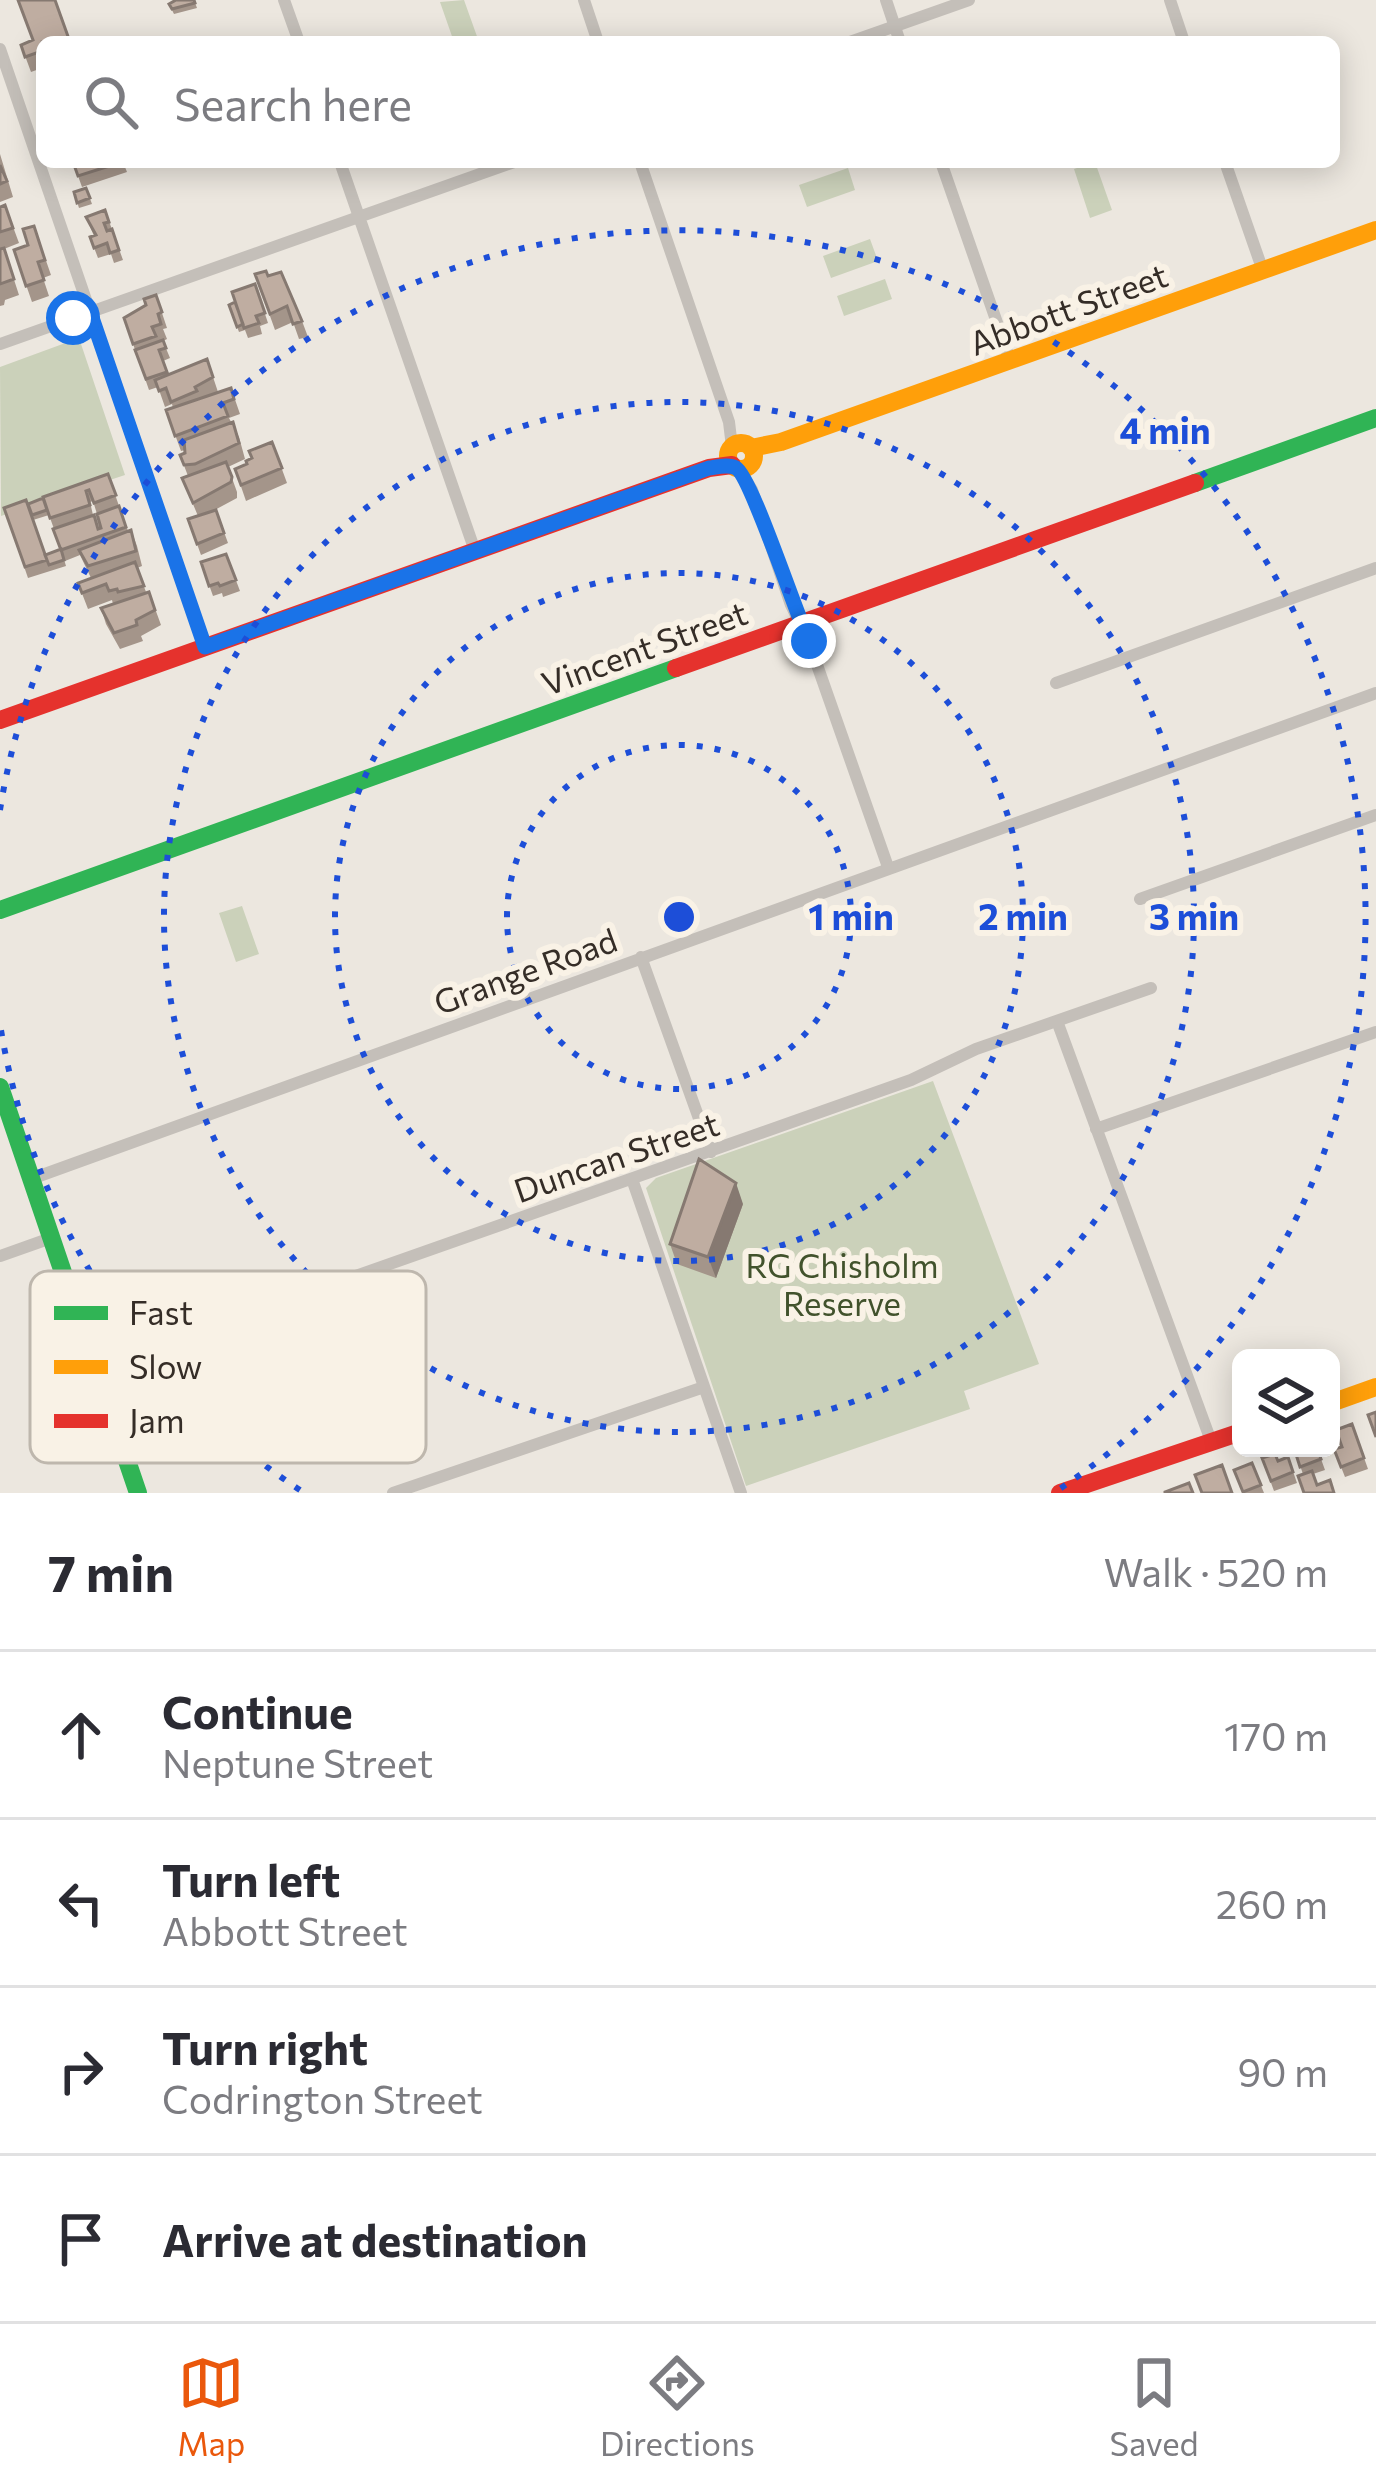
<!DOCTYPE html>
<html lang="en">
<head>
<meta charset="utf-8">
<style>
	body { margin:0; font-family:Commissioner,sans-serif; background:#f7f7f7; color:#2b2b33 }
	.controls { position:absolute; right:36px; bottom:36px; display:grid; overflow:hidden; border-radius:18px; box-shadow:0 6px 30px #0003 }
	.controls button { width:108px; height:108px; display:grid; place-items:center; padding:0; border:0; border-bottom:3px solid #e1e1e2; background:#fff; color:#2b2b33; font:60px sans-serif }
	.stop { position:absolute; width:36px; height:36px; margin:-27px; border:9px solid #1a73e8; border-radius:50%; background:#fff }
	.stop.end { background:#1a73e8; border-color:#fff; box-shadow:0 3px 12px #0008 }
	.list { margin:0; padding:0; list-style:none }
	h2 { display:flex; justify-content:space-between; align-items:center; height:156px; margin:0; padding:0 48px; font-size:51px }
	h2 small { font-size:39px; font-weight:400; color:#7c7c81 }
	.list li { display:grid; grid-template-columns:78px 1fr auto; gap:36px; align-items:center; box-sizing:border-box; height:168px; padding:0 48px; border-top:3px solid #e1e1e2 }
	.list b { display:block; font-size:45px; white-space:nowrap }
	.list p { margin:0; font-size:39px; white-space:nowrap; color:#7c7c81 }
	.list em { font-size:39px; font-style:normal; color:#7c7c81 }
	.icon { flex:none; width:66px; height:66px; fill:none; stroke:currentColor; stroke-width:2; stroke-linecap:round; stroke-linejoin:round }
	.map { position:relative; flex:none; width:1376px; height:1493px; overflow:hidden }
	.search { position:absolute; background:#fff; box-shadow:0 6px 30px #0003; left:36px; right:36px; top:36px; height:132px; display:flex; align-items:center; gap:30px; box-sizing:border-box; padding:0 42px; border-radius:18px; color:#7c7c81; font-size:45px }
	.sheet { height:828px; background:#fff }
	nav { display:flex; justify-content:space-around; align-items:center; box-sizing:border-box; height:168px; border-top:3px solid #e1e1e2; background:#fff; font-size:33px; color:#7c7c81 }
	nav a { display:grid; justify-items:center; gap:6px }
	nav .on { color:#ea580c }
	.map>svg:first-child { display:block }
	.green { fill:#cbd1ba }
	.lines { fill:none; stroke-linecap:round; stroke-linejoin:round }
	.street { stroke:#c4bfb9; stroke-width:12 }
	.fast { stroke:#30b455; stroke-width:18 }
	.slow { stroke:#ff9f0a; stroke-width:18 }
	.jam { stroke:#e5322d; stroke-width:18 }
	.wall { fill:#a4958a }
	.shaded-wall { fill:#867971 }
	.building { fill:#bfada1; stroke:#867971; stroke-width:3 }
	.route { stroke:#1a73e8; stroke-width:15 }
	.ring { fill:none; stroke:#1d4ed8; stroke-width:6; stroke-dasharray:6 12 }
	.labels { text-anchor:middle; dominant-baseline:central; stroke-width:12; stroke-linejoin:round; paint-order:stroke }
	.street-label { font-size:33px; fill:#352d27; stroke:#f9f2e6 }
	.park-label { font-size:33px; fill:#41522c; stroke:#f9f2e6 }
	.key { fill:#f9f2e6; stroke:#beb7ad; stroke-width:3 }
	.key-label { font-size:33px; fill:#352d27 }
	.centre { fill:#1d4ed8; stroke:#f9f2e6; stroke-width:6 }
	.ring-label { font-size:36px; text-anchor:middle; font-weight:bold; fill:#1d4ed8; stroke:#f9f2e6; stroke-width:12; stroke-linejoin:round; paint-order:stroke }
</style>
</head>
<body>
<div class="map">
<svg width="1376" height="1493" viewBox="0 0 1376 1493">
	<rect width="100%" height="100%" fill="#ece7df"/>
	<!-- green -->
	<path class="green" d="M464,0L479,42H454L440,2Z
		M1095,162L1112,210L1090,218L1074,169Z
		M848,168L855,190L807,207L799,185Z
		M870,239L878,261L831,278L823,256Z
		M885,279L892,299L844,316L837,296Z
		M79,338L125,475L1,516L0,367Z
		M242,906L259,954L236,962L219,913Z
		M933,1081L1039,1364L964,1391L970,1409L746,1486L646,1188L656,1178Z"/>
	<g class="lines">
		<!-- street -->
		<path class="street" d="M284,0L299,42
			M584,0L598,42
			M886,0L900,42
			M1170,0L1184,42
			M850,42L969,0
			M0,49L205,647
			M340,162L475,551
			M640,162L729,422L732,447
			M941,162L1010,360
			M1225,162L1263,271
			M0,344L514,162
			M739,469L752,490L791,605L809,642L888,867
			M1056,683L1376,568
			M1140,899L1376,815
			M641,957L711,1152
			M1057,1021L1211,1441
			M1096,1129L1376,1032
			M31,1179L1376,693
			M632,1179L741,1493
			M0,1256L51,1238
			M95,1368L911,1080L976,1049L1151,988
			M393,1493L704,1387"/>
		<!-- fast -->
		<path class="fast" d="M1195,483L1376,418
			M0,910L676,668
			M0,1087L138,1493"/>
		<!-- slow -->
		<path class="slow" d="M728 456a13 13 0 1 1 26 0a13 13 0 1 1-26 0Z
			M751,448L781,442L1376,230
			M1331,1403L1376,1387"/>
		<!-- jam -->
		<path class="jam" d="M676,668L1195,483
			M0,720L709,468L732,465
			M1060,1493L1241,1432"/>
	</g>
	<!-- wall -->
	<path class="wall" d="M194,0L197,8L174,14L169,4Z
		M42,42V68L31,72L21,45Z
		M0,154L13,197L0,202Z
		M73,162H123L127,172L82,187Z
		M86,188L92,204L79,208L74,192Z
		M5,205L19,243L4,249L19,295L5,300L4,305L0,306V207Z
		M105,210L123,260L114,263L111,254L98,258L90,237L94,236L86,217Z
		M34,226L51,275L43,278L49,296L32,302L14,250L28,245Z
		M255,274L268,276L302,321L308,337L299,339L293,322L275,330Z
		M255,284L268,323L260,326L262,334L248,338L245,330L239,332L229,305L235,302Z
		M156,295L167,328L163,329L167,339L163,341L170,358L163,361L168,375L207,359L218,392L231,388L240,414L229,418L239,437L245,459L228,467L237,492V498L211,512L216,510L228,543L201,555L188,519L198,516L182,478L188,476L180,455L185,453V450L181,451L166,410L173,408L172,404L165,407L158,387L149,390L124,318L146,305Z
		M272,442L287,483L246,501L235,469L247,464Z
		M108,474L119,506L97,514L93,501L90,502L93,515L54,529L49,515L33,520L45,555L61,550L101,528L119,506L128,531L131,530L137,546L142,566L137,568L146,592H149L161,625L141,636L143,641L120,649L106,624L101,608L113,604L112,600L88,609L78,583L91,578L80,555L65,561L63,556L66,566L28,578L4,508L29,507Z
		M226,554L240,591L223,597L222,593L213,596L201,562Z
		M743,1204L716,1278L677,1264L670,1244Z
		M1352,1424L1368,1469L1345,1477L1334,1449L1342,1447Z
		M1294,1448H1317L1325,1470L1313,1474L1304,1493L1303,1474Z
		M1288,1457L1297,1483L1274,1491L1262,1458L1278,1461Z
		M1252,1463L1264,1493H1243L1234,1470Z"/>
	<!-- shaded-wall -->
	<path class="shaded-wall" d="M736,1183L743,1204L716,1278L708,1257Z"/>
	<!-- building -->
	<path class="building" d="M18,0H55L70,42H42V51L25,57L21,45L33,40Z
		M176,0H194L195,3L172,9L169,4Z
		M73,162H122L78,176Z
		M0,165L7,181L0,184Z
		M86,188L90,198L77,203L74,192Z
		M5,205L13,228L0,232V207Z
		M105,210L109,222L104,223L107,231L112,229L119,250L110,253L107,243L94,248L90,237L96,235L86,217Z
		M34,226L45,260L38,262L44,280L26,286L14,250L28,245L23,229Z
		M4,248L14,279L0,284V249Z
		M266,271L268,276L281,272L302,321L293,324L287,306L270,314L255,274Z
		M255,284L265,313L256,316L259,323L244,328L232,292Z
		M156,295L162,312L158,314L161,324L152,327L156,336L133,344L124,318L146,305L144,299Z
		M235,302L243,324L237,327L229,305Z
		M163,340L166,348L159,350L167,372L146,379L135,350Z
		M207,359L213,377L195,387L197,391L171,402L166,388L159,391L155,380Z
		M231,388L234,399L223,403L228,416L175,436L166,410Z
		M233,422L239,443L195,464L184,465L180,455L185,453L184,440Z
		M272,442L282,468L241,485L235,469L247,464L246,461L252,458L249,451Z
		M226,462L232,477L231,482L193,503L182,478Z
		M108,474L116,495L94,503L89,490L86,491L90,505L50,518L43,497Z
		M43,498L47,510L32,515L28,504Z
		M26,500L47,560L25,567L4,508Z
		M119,506L126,527L61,550L53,529L94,515L98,529L101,528L97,514Z
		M216,510L224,533L197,544L188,519Z
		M131,530L136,551L88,566L79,550Z
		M61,549L64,560L49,565L45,555Z
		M226,554L236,580L220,586L218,583L209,586L201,562Z
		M135,562L144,586L118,592L117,589L109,591L106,584L82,593L78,583Z
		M149,592L155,610L136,620L137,625L114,633L101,608Z
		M699,1159L736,1183L708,1257L670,1244Z
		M1376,1412V1437L1368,1415Z
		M1352,1424L1364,1458L1341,1467L1334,1449L1342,1447L1336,1430Z
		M1294,1448H1317L1321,1459L1300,1467Z
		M1275,1454L1278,1461L1288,1457L1293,1472L1271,1481L1262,1458Z
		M1252,1463L1261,1485L1243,1492L1234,1470Z
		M1222,1465L1232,1493H1202L1195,1475Z
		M1312,1471L1317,1485L1330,1480L1334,1493H1304L1298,1476Z
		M1189,1483L1193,1493H1165V1492Z"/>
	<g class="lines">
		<!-- route -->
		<path class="route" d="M73,318L90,312L205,647L709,468C717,467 729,464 736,468C751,476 796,614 809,641"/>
	</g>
	<!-- distance rings -->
	<g class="ring">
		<circle cx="679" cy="917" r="172"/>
		<circle cx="679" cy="917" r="344"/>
		<circle cx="679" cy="917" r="515"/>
		<path d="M300 1490A687 687 0 0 1 0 1024M0 810A687 687 0 1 1 1058 1490"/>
	</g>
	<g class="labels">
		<!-- street labels -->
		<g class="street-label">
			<text transform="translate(1068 308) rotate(-20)">Abbott Street</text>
			<text transform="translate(644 647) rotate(-20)">Vincent Street</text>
			<text transform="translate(525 970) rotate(-20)">Grange Road</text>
			<text transform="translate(616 1156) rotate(-19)">Duncan Street</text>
		</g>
		<!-- park labels -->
		<g class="park-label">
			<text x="842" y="1264">RG Chisholm<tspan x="842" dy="38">Reserve</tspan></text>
		</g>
	</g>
	<!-- legend -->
	<rect x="30" y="1271" width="396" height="192" rx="18" class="key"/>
	<rect x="54" y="1306" width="54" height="14" fill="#30b455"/>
	<rect x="54" y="1360" width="54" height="14" fill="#ff9f0a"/>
	<rect x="54" y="1414" width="54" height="14" fill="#e5322d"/>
	<g class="key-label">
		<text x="129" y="1325">Fast</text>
		<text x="129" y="1379">Slow</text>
		<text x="129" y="1433">Jam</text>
	</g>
	<circle cx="679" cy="917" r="18" class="centre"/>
	<g class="ring-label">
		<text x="1165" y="444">4 min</text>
		<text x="851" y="930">1 min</text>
		<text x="1023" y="930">2 min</text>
		<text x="1194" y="930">3 min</text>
	</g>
</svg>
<div class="controls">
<button><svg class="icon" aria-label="layers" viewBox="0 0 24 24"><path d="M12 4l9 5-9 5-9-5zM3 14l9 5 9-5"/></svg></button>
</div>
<div class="stop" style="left:73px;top:318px"></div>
<div class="stop end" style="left:809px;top:641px"></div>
<div class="search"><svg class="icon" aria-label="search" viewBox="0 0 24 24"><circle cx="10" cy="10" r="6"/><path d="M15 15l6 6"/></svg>Search here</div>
</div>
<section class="sheet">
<h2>7 min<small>Walk · 520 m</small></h2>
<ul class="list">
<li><svg class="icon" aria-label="ahead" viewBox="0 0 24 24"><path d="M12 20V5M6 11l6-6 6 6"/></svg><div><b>Continue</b><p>Neptune Street</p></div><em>170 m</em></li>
<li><svg class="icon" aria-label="left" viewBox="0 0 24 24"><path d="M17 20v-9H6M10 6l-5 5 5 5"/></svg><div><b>Turn left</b><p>Abbott Street</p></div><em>260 m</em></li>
<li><svg class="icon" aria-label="right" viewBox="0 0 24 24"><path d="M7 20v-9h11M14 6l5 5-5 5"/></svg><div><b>Turn right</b><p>Codrington Street</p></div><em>90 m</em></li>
<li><svg class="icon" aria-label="arrive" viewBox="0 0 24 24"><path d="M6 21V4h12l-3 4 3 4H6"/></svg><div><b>Arrive at destination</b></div></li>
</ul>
</section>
<nav>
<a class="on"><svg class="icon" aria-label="map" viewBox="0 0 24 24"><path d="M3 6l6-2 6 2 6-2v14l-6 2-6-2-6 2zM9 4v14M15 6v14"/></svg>Map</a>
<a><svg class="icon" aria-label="directions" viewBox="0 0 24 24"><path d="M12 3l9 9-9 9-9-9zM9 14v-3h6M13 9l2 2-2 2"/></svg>Directions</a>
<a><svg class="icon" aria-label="saved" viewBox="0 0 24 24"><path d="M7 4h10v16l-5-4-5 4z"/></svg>Saved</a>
</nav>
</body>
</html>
